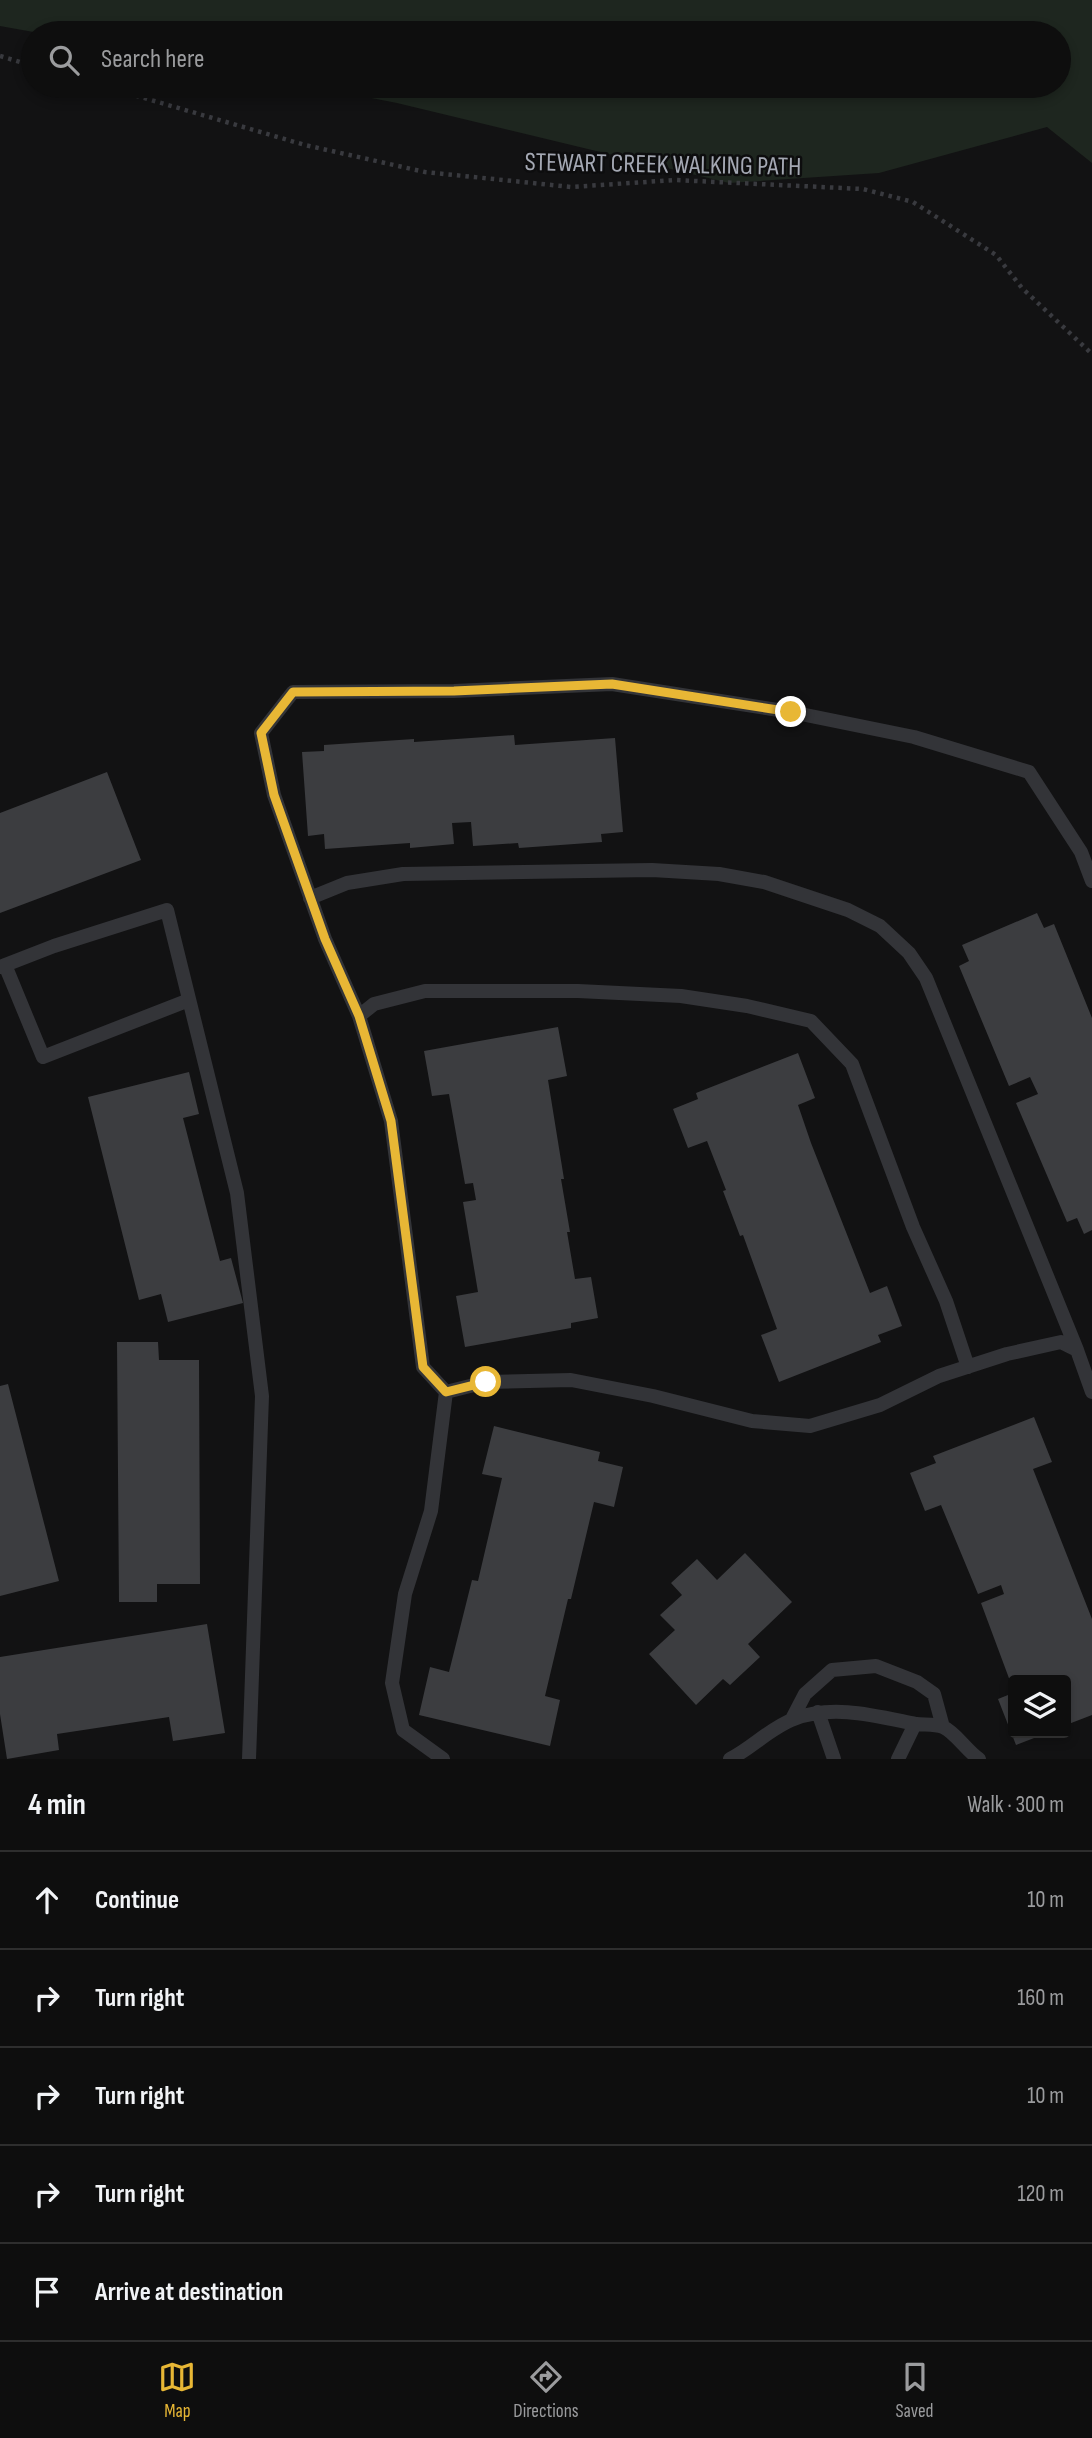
<!DOCTYPE html>
<html lang="en">
<head>
<meta charset="utf-8">
<style>
	body { margin:0; font-family:"Sofia Sans Condensed",sans-serif; background:#1c1c1c; color:#f1f3f6 }
	.controls { position:absolute; right:21px; bottom:21px; display:grid; overflow:hidden; border-radius:7px; box-shadow:0 4px 10px #0003 }
	.controls button { width:63px; height:63px; display:grid; place-items:center; padding:0; border:0; border-bottom:2px solid #2e2e2e; background:#0e0e0e; color:#f1f3f6; font:35px sans-serif }
	.stop { position:absolute; width:21px; height:21px; margin:-16px; border:5px solid #e8b735; border-radius:50%; background:#fff }
	.stop.end { background:#e8b735; border-color:#fff; box-shadow:0 2px 7px #0008 }
	.list { margin:0; padding:0; list-style:none }
	h2 { display:flex; justify-content:space-between; align-items:center; height:91px; margin:0; padding:0 28px; font-size:30px }
	h2 small { font-size:23px; font-weight:400; color:#9b9c9e }
	.list li { display:grid; grid-template-columns:46px 1fr auto; gap:21px; align-items:center; box-sizing:border-box; height:98px; padding:0 28px; border-top:2px solid #2e2e2e }
	.list b { display:block; font-size:26px; white-space:nowrap }
	.list em { font-size:23px; font-style:normal; color:#9b9c9e }
	.icon { flex:none; width:38px; height:38px; fill:none; stroke:currentColor; stroke-width:2; stroke-linecap:round; stroke-linejoin:round }
	.map { position:relative; flex:none; width:1092px; height:1759px; overflow:hidden }
	.search { position:absolute; background:#0e0e0e; box-shadow:0 4px 10px #0003; left:21px; right:21px; top:21px; height:77px; display:flex; align-items:center; gap:18px; box-sizing:border-box; padding:0 24px; border-radius:38px; color:#9b9c9e; font-size:26px }
	.sheet { height:581px; background:#0e0e0e }
	nav { display:flex; justify-content:space-around; align-items:center; box-sizing:border-box; height:98px; border-top:2px solid #2e2e2e; background:#0e0e0e; font-size:19px; color:#9b9c9e }
	nav a { display:grid; justify-items:center; gap:4px }
	nav .on { color:#e8b735 }
	.map>svg:first-child { display:block }
	.green { fill:#1e261f }
	.building { fill:#3c3d40 }
	.lines { fill:none; stroke-linecap:round; stroke-linejoin:round }
	.path { stroke:#393a3f; stroke-width:4.5; stroke-dasharray:3.5 5; stroke-linecap:butt }
	.service { stroke:#333438; stroke-width:14 }
	.route { stroke:#e8b735; stroke-width:9 }
	.labels { text-anchor:middle; dominant-baseline:central; stroke-width:5; stroke-linejoin:round; paint-order:stroke }
	.street-label { font-size:26px; fill:#a4a8b3; stroke:#0d0d0e }
</style>
</head>
<body>
<div class="map">
<svg width="1092" height="1759" viewBox="0 0 1092 1759">
	<rect width="100%" height="100%" fill="#121213"/>
	<!-- green -->
	<path class="green" d="M0,0H1092V163L1047,127L879,173L729,183L397,103L310,86H1059V33H39L0,26Z"/>
	<!-- building -->
	<path class="building" d="M514,735L515,745L615,738L623,832L601,834L602,842L519,848L518,843L473,846L471,822L452,823L454,844L410,848V843L325,849L324,834L308,836L302,752L324,751V745L414,739V742Z
		M107,772L141,860L0,913V813Z
		M1037,913L1044,928L1054,924L1092,1018V1230L1084,1234L1077,1218L1067,1222L1016,1103L1038,1094L1030,1077L1009,1086L959,966L969,961L962,945Z
		M558,1027L567,1076L548,1080L564,1179H561L570,1232H567L575,1279L591,1277L598,1318L571,1323V1328L465,1347L456,1296L478,1292L463,1202L476,1200L473,1183L465,1184L449,1094L432,1096L424,1051Z
		M798,1053L815,1098L798,1105L811,1143L870,1293L887,1286L902,1326L878,1335L881,1342L779,1382L761,1335L777,1329L743,1235L740,1236L723,1191L726,1190L707,1141L688,1148L673,1109L698,1099L696,1093Z
		M189,1072L199,1114L183,1118L220,1261L231,1258L243,1303L168,1322L161,1294L139,1300L88,1097Z
		M117,1342H158L159,1360H199L200,1584H157V1602H119Z
		M8,1384L59,1581L0,1596V1386Z
		M1034,1417L1052,1462L1033,1469L1092,1619V1715L1066,1725V1680H1013V1689L981,1603L1004,1594L1001,1585L978,1594L941,1505L925,1511L910,1473L936,1463L933,1456Z
		M494,1426L600,1452L598,1461L623,1467L614,1507L594,1502L571,1599H568L545,1696L560,1700L550,1746L419,1715L430,1667L449,1672L472,1580L478,1581L502,1478L482,1474Z
		M745,1553L792,1602L748,1644L760,1657L730,1685L723,1679L696,1705L649,1654L675,1630L660,1615L682,1595L671,1583L697,1559L717,1580Z
		M207,1624L225,1733L173,1741L169,1717L57,1734L59,1750L7,1759L0,1714V1657Z
		M1013,1693V1733H1047L1016,1745L998,1699Z"/>
	<g class="lines">
		<!-- path -->
		<path class="path" d="M0,56L33,66
			M103,86L305,145L425,172L571,187L675,180L863,189L913,202L996,255L1022,288L1092,354"/>
		<!-- service -->
		<path class="service" d="M310,898L347,883L403,874L652,870L719,874L764,882L848,910L880,926L909,953L926,978L1077,1350
			M5,965L43,1057L189,1000
			M0,967L54,946L167,910L237,1193L262,1396L249,1759
			M359,1016L325,939L274,795L261,733L293,692L454,691L612,684L791,712L914,737L1029,772L1081,852L1092,881
			M968,1367L946,1301L913,1227L852,1064L811,1021L747,1006L681,996L578,991H425L374,1004L359,1016L391,1121L423,1367L446,1392L486,1382L571,1380L653,1396L752,1421L810,1426L880,1405L939,1376L1007,1354L1061,1342L1077,1350L1092,1392
			M818,1712L834,1759
			M792,1719L805,1694L832,1670L876,1666L917,1682L934,1694L943,1727
			M443,1759L403,1730L392,1683L405,1594L431,1511L446,1392
			M730,1759C752,1748 770,1728 794,1719C833,1704 876,1716 916,1724C924,1725 935,1724 943,1727C955,1732 967,1751 979,1759
			M898,1759L915,1724"/>
	</g>
	<g class="lines">
		<!-- route -->
		<path class="route" d="M486,1382L446,1392L423,1367L391,1121L359,1016L325,939L274,795L261,733L293,692L454,691L612,684L791,712"/>
	</g>
	<g class="labels">
		<!-- street labels -->
		<g class="street-label">
			<text transform="translate(663 165) rotate(1)">STEWART CREEK WALKING PATH</text>
		</g>
	</g>
</svg>
<div class="controls">
<button><svg class="icon" aria-label="layers" viewBox="0 0 24 24"><path d="M12 4l9 5-9 5-9-5zM3 14l9 5 9-5"/></svg></button>
</div>
<div class="stop" style="left:486px;top:1382px"></div>
<div class="stop end" style="left:791px;top:712px"></div>
<div class="search"><svg class="icon" aria-label="search" viewBox="0 0 24 24"><circle cx="10" cy="10" r="6"/><path d="M15 15l6 6"/></svg>Search here</div>
</div>
<section class="sheet">
<h2>4 min<small>Walk · 300 m</small></h2>
<ul class="list">
<li><svg class="icon" aria-label="ahead" viewBox="0 0 24 24"><path d="M12 20V5M6 11l6-6 6 6"/></svg><div><b>Continue</b></div><em>10 m</em></li>
<li><svg class="icon" aria-label="right" viewBox="0 0 24 24"><path d="M7 20v-9h11M14 6l5 5-5 5"/></svg><div><b>Turn right</b></div><em>160 m</em></li>
<li><svg class="icon" aria-label="right" viewBox="0 0 24 24"><path d="M7 20v-9h11M14 6l5 5-5 5"/></svg><div><b>Turn right</b></div><em>10 m</em></li>
<li><svg class="icon" aria-label="right" viewBox="0 0 24 24"><path d="M7 20v-9h11M14 6l5 5-5 5"/></svg><div><b>Turn right</b></div><em>120 m</em></li>
<li><svg class="icon" aria-label="arrive" viewBox="0 0 24 24"><path d="M6 21V4h12l-3 4 3 4H6"/></svg><div><b>Arrive at destination</b></div></li>
</ul>
</section>
<nav>
<a class="on"><svg class="icon" aria-label="map" viewBox="0 0 24 24"><path d="M3 6l6-2 6 2 6-2v14l-6 2-6-2-6 2zM9 4v14M15 6v14"/></svg>Map</a>
<a><svg class="icon" aria-label="directions" viewBox="0 0 24 24"><path d="M12 3l9 9-9 9-9-9zM9 14v-3h6M13 9l2 2-2 2"/></svg>Directions</a>
<a><svg class="icon" aria-label="saved" viewBox="0 0 24 24"><path d="M7 4h10v16l-5-4-5 4z"/></svg>Saved</a>
</nav>
</body>
</html>
